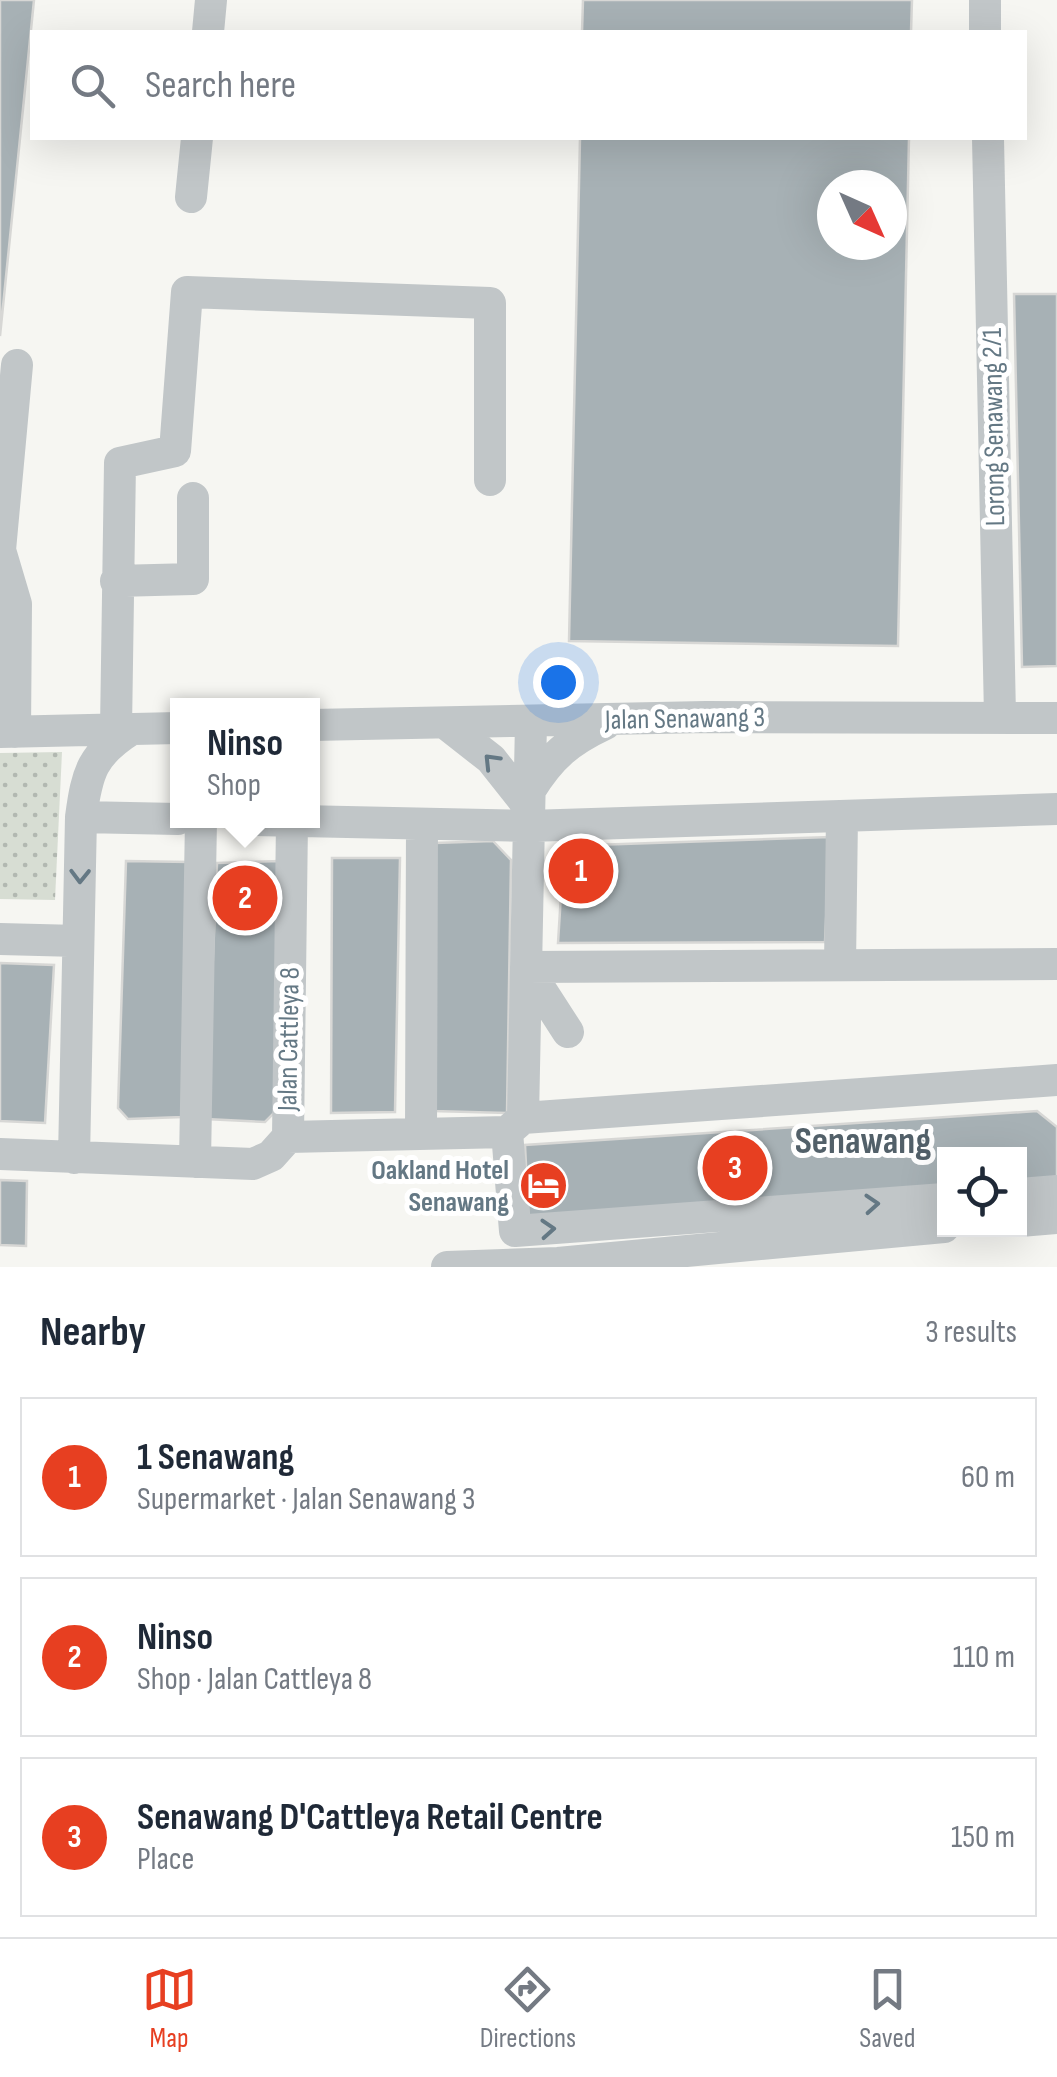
<!DOCTYPE html>
<html lang="en">
<head>
<meta charset="utf-8">
<style>
	body { margin:0; font-family:"Sofia Sans Condensed",sans-serif; background:#f6f6f7; color:#1f2937 }
	.controls { position:absolute; right:30px; bottom:30px; display:grid; overflow:hidden; border-radius:0px; box-shadow:0 10px 40px #0002 }
	.controls button { width:90px; height:90px; display:grid; place-items:center; padding:0; border:0; border-bottom:2px solid #e0e1e3; background:#fff; color:#1f2937; font:50px sans-serif }
	.compass { position:absolute; left:817px; top:170px; width:90px; height:90px; border-radius:50%; background:#fff; box-shadow:0 10px 40px #0002; rotate:135deg }
	.you { position:absolute; left:558px; top:682px; width:35px; height:35px; margin:-25px; border:8px solid #fff; border-radius:50%; background:#1a73e8; box-shadow:0 0 0 15px #1a73e833 }
	.badge { display:grid; place-items:center; width:65px; height:65px; border-radius:50%; background:#e73f21; color:#fff; font-size:32px; font-weight:700 }
	.pin { position:absolute; translate:-50% -50%; border:5px solid #fff; box-shadow:0 2px 10px #0006 }
	.popup { position:absolute; left:170px; top:698px; width:150px; height:130px; box-sizing:border-box; display:grid; place-content:center; border-radius:0px; background:#fff; filter:drop-shadow(0 2px 8px #0005); font-size:32px; white-space:nowrap; color:#747a83 }
	.popup b { font-size:38px; color:#1f2937 }
	.popup::after { content:''; position:absolute; left:50%; top:100%; margin-left:-20px; border:20px solid transparent; border-top-color:#fff }
	.list { margin:0; padding:0; list-style:none }
	h2 { display:flex; justify-content:space-between; align-items:center; height:130px; margin:0; padding:0 40px; font-size:42px }
	h2 small { font-size:32px; font-weight:400; color:#747a83 }
	.list li { display:grid; grid-template-columns:65px 1fr auto; gap:30px; align-items:center; box-sizing:border-box; height:160px; margin:0 20px 20px; padding:0 20px; border:2px solid #e0e1e3; border-radius:0px }
	.list b { display:block; font-size:38px; white-space:nowrap }
	.list p { margin:0; font-size:32px; white-space:nowrap; color:#747a83 }
	.list em { font-size:32px; font-style:normal; color:#747a83 }
	.icon { flex:none; width:55px; height:55px; fill:none; stroke:currentColor; stroke-width:2; stroke-linecap:round; stroke-linejoin:round }
	.map { position:relative; flex:none; width:1057px; height:1267px; overflow:hidden }
	.search { position:absolute; background:#fff; box-shadow:0 10px 40px #0002; left:30px; right:30px; top:30px; height:110px; display:flex; align-items:center; gap:25px; box-sizing:border-box; padding:0 35px; border-radius:0px; color:#747a83; font-size:38px }
	.sheet { height:670px; background:#fff }
	nav { display:flex; justify-content:space-around; align-items:center; box-sizing:border-box; height:140px; border-top:2px solid #e0e1e3; background:#fff; font-size:28px; color:#747a83 }
	nav a { display:grid; justify-items:center; gap:5px }
	nav .on { color:#e73f21 }
	.map>svg:first-child { display:block }
	.park { fill:url(#park-dots) }
	.building { fill:#a7b1b5; stroke:#d7d7d5; stroke-width:2.5; fill-rule:evenodd }
	.lines { fill:none; stroke-linecap:round; stroke-linejoin:round }
	.minor { stroke:#c1c6c8; stroke-width:32 }
	.oneway { stroke:#647884 }
	.labels { text-anchor:middle; dominant-baseline:central; stroke-width:10; stroke-linejoin:round; paint-order:stroke }
	.street-label { font-size:28px; fill:#647884; stroke:#fff }
	.poi-label { font-size:28px; font-weight:bold; fill:#647884; stroke:#fff; text-anchor:end }
	.district-label { font-size:38px; font-weight:bold; fill:#526069; stroke:#fff }
</style>
</head>
<body>
<div class="map">
<svg width="1057" height="1267" viewBox="0 0 1057 1267">
	<defs>
		<pattern id="park-dots" width="8" height="8" patternUnits="userSpaceOnUse" patternTransform="scale(2.5)"><rect width="8" height="8" fill="#d7ddd3"/><path d="M2 2h.1M6 6h.1" fill="none" stroke="#b2b8b1" stroke-width="1.8" stroke-linecap="round"/></pattern>
	</defs>
	<rect width="100%" height="100%" fill="#f6f6f2"/>
	<!-- park -->
	<path class="park" d="M62,752L55,900L0,899V753Z"/>
	<!-- building -->
	<path class="building" d="M0,0H34L0,336Z
		M583,0H912L911,32H582Z
		M580,138H909L898,646L569,641ZM832,185H892V245H832Z
		M1014,294H1057V666L1022,667Z
		M830,837L825,942L558,943L564,846Z
		M493,841L511,860L507,1113L433,1111L435,843Z
		M332,858H400L395,1112L331,1113Z
		M126,861L190,862L182,1117L128,1119L118,1108Z
		M280,861L275,1112L265,1122L206,1119L217,863Z
		M0,963L54,965L45,1123L0,1121Z
		M1037,1111L1057,1127V1181L1020,1191V1154H944V1196L529,1226L525,1145Z
		M0,1180L27,1181L26,1246L0,1245Z"/>
	<g class="lines">
		<!-- minor -->
		<path class="minor" d="M985,0V32
			M208,32L211,0
			M988,138L1000,716
			M191,197L197,138
			M116,581L193,579V498
			M445,723L491,759L529,807
			M312,725L706,717L1057,718
			M116,729L120,463L175,451L187,292L490,303V480
			M0,732L178,728
			M15,732L16,604L0,550L17,365
			M530,790C551,756 569,741 605,724
			M81,817L178,819
			M253,820L529,826L1057,809
			M0,939L78,941
			M840,965L842,816
			M526,967L1057,964
			M526,967L568,1032
			M523,1118L531,722
			M507,1132L515,1231L944,1199
			M421,1134L422,824
			M288,1137L292,821
			M0,1154L253,1164L271,1156L288,1137L507,1132L523,1118L1057,1080
			M74,1158L81,817C87,772 92,754 132,729
			M195,1162L201,820
			M1020,1194L1057,1191
			M1020,1221L1057,1218
			M447,1267L558,1263L944,1227"/>
	</g>
	<!-- one-way arrows -->
	<defs><path id="oneway-chevron" d="M-2-3.5L2.5 0L-2 3.5" fill="none" stroke-width="1.6" stroke-linecap="round" stroke-linejoin="round" transform="scale(2.5)"/></defs>
	<g class="oneway">
		<use href="#oneway-chevron" transform="translate(491 761) rotate(-134)"/>
		<use href="#oneway-chevron" transform="translate(80 876) rotate(91)"/>
		<use href="#oneway-chevron" transform="translate(872 1204) rotate(-4)"/>
		<use href="#oneway-chevron" transform="translate(548 1229) rotate(-4)"/>
	</g>
	<!-- icons -->
	<defs>
		<symbol id="hotel-disc" viewBox="-11 -11 22 22"><circle r="9.5" fill="#e73f21" stroke="#fff"/><path d="M-6-4.5h1.5V1H6V5H4.5V3h-9V5H-6ZM-4 0a1.8 1.8 0 1 1 3.6 0ZM.5 0V-2.5h3Q6-2.5 6 0Z" fill="#fff"/></symbol>
	</defs>
	<g fill-rule="evenodd">
		<use href="#hotel-disc" x="516" y="1158" width="55" height="55"/>
	</g>
	<g class="labels">
		<!-- street labels -->
		<g class="street-label">
			<text transform="translate(994 427) rotate(-91)">Lorong Senawang 2/1</text>
			<text transform="translate(685 719) rotate(-1)">Jalan Senawang 3</text>
			<text transform="translate(289 1039) rotate(-89)">Jalan Cattleya 8</text>
		</g>
		<!-- poi labels -->
		<g class="poi-label">
			<text x="509" y="1170">Oakland Hotel<tspan x="509" dy="32">Senawang</tspan></text>
		</g>
		<!-- district labels -->
		<g class="district-label">
			<text x="863" y="1141">Senawang</text>
		</g>
	</g>
</svg>
<div class="controls">
<button><svg class="icon" aria-label="locate" viewBox="0 0 24 24"><circle cx="12" cy="12" r="6"/><path d="M12 2v4M12 18v4M2 12h4M18 12h4"/></svg></button>
</div>
<svg class="compass" viewBox="-18 -18 36 36"><path d="M0-13l5 13h-10z" fill="#e53935"/><path d="M0 13l5-13h-10z" fill="#747a83"/></svg>
<div class="you"></div>
<div class="pin badge" style="left:581px;top:871px">1</div>
<div class="pin badge" style="left:245px;top:898px">2</div>
<div class="popup"><b>Ninso</b>Shop</div>
<div class="pin badge" style="left:735px;top:1168px">3</div>
<div class="search"><svg class="icon" aria-label="search" viewBox="0 0 24 24"><circle cx="10" cy="10" r="6"/><path d="M15 15l6 6"/></svg>Search here</div>
</div>
<section class="sheet">
<h2>Nearby<small>3 results</small></h2>
<ul class="list">
<li><span class="badge">1</span><div><b>1 Senawang</b><p>Supermarket · Jalan Senawang 3</p></div><em>60 m</em></li>
<li><span class="badge">2</span><div><b>Ninso</b><p>Shop · Jalan Cattleya 8</p></div><em>110 m</em></li>
<li><span class="badge">3</span><div><b>Senawang D'Cattleya Retail Centre</b><p>Place</p></div><em>150 m</em></li>
</ul>
</section>
<nav>
<a class="on"><svg class="icon" aria-label="map" viewBox="0 0 24 24"><path d="M3 6l6-2 6 2 6-2v14l-6 2-6-2-6 2zM9 4v14M15 6v14"/></svg>Map</a>
<a><svg class="icon" aria-label="directions" viewBox="0 0 24 24"><path d="M12 3l9 9-9 9-9-9zM9 14v-3h6M13 9l2 2-2 2"/></svg>Directions</a>
<a><svg class="icon" aria-label="saved" viewBox="0 0 24 24"><path d="M7 4h10v16l-5-4-5 4z"/></svg>Saved</a>
</nav>
</body>
</html>
